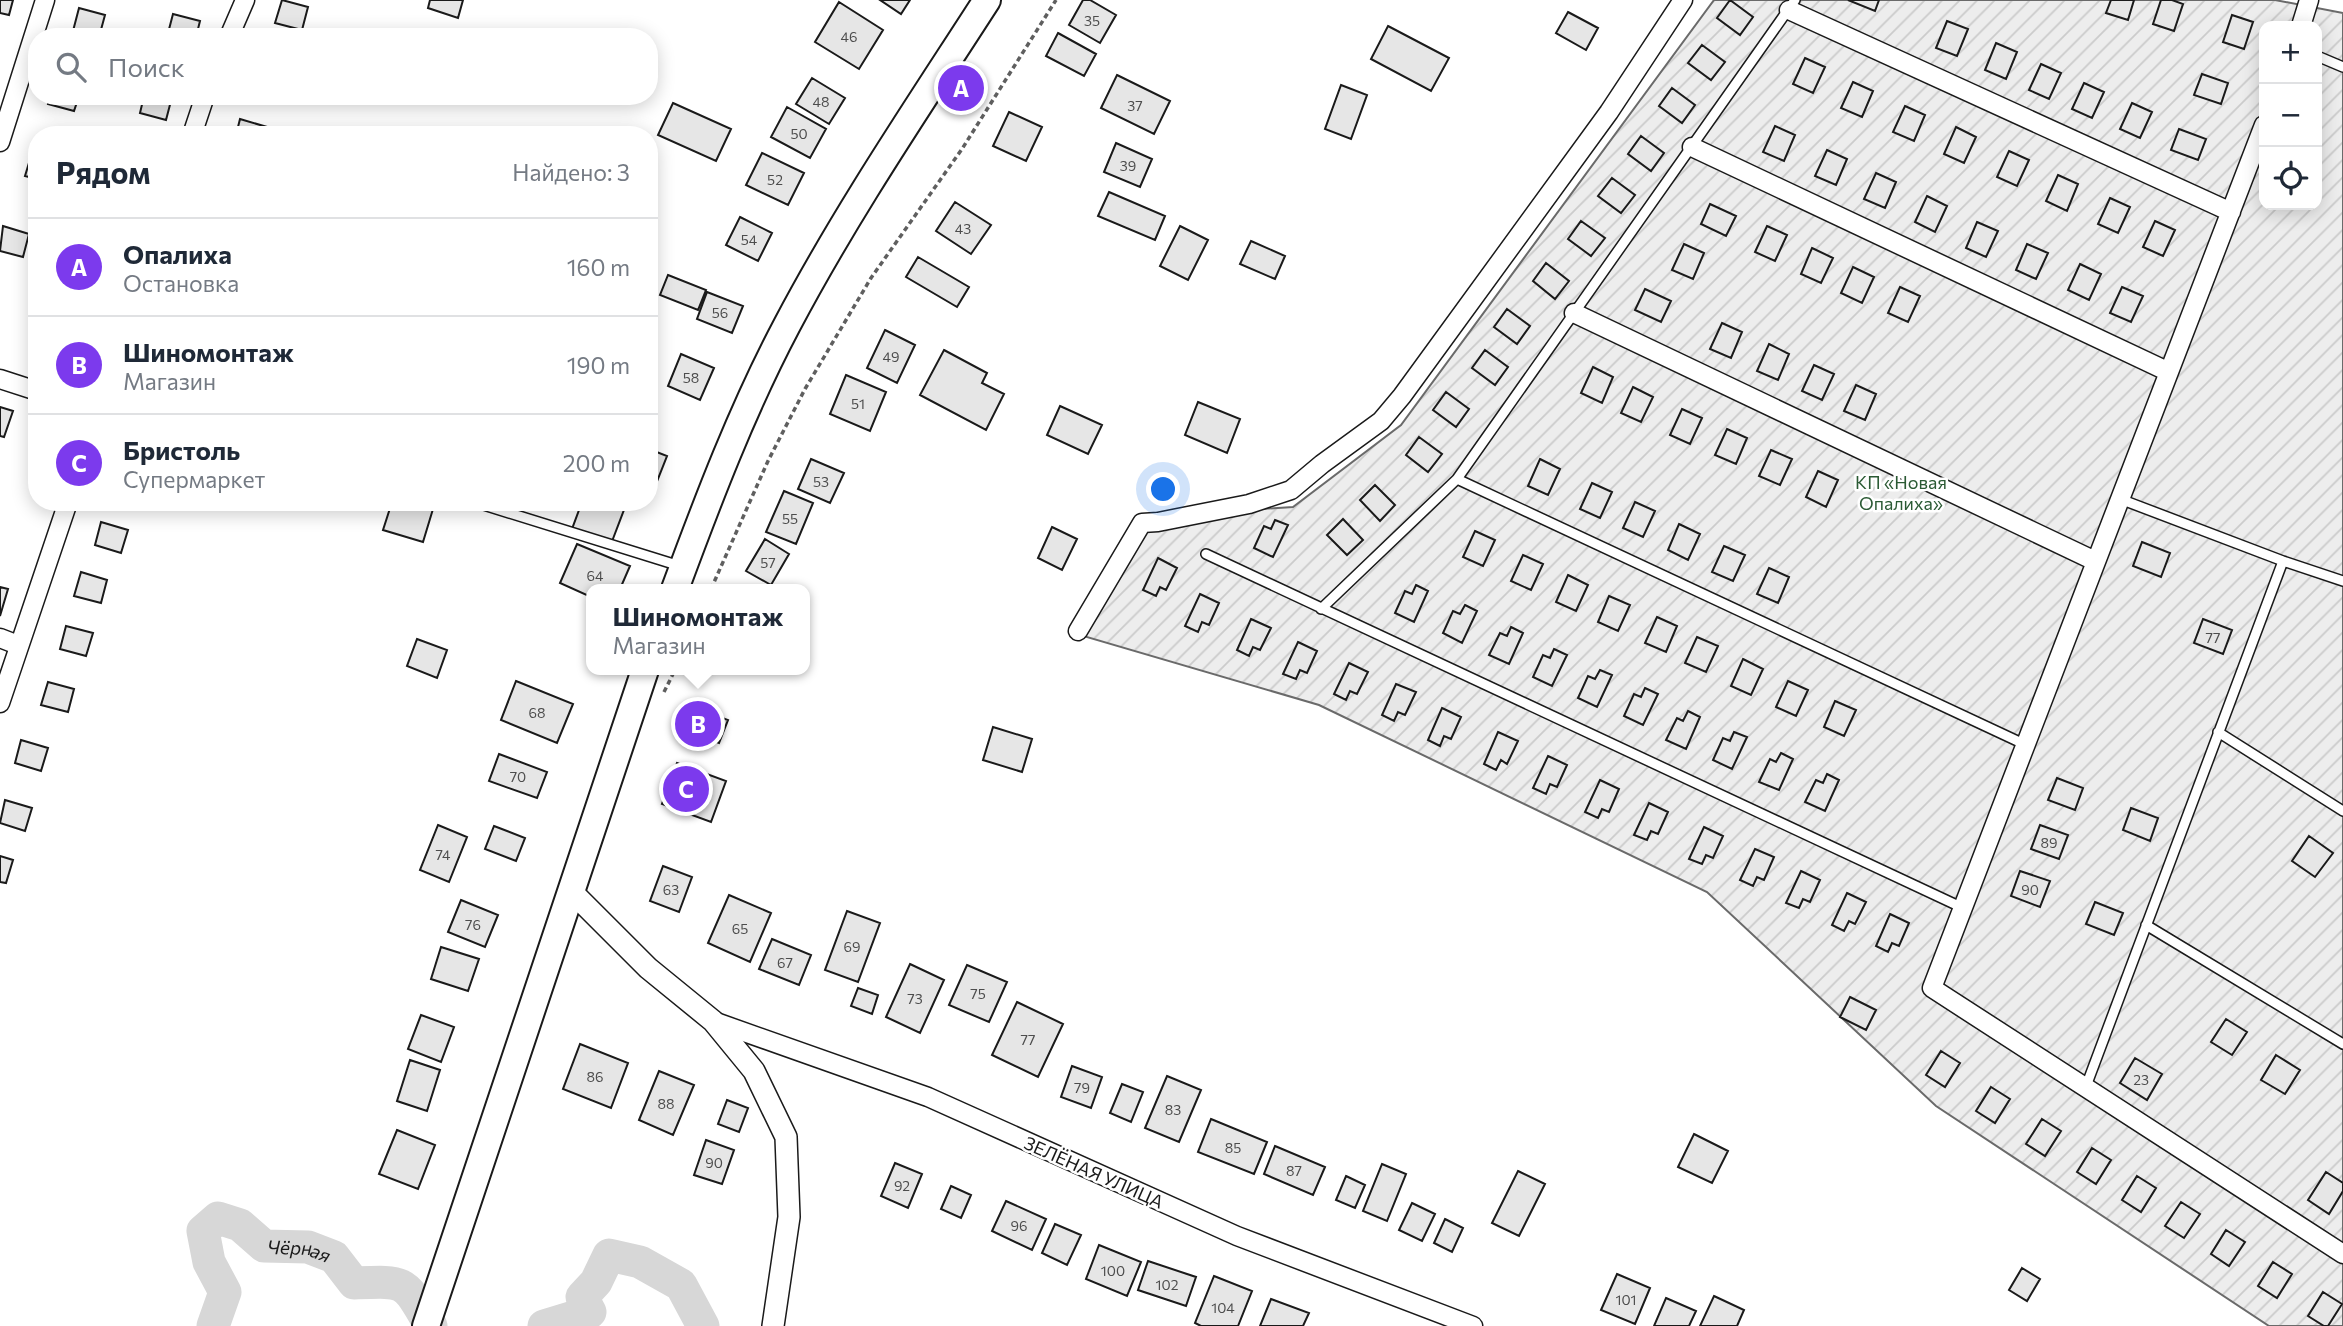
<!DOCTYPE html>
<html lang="ru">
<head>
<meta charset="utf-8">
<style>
	body { margin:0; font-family:Commissioner,sans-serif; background:#f6f6f7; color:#1f2937 }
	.controls { position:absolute; right:21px; top:21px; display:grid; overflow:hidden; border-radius:14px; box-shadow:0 4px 18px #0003 }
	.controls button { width:63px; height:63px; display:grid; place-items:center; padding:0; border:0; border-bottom:2px solid #e0e1e3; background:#fff; color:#1f2937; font:35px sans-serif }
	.you { position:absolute; left:1164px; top:490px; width:24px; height:24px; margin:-18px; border:5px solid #fff; border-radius:50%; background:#1a73e8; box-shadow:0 0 0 10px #1a73e833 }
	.badge { display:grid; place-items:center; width:46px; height:46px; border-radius:50%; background:#7c3aed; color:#fff; font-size:23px; font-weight:700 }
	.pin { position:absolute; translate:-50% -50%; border:4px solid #fff; box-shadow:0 2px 7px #0006 }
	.popup { position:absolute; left:586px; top:584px; width:224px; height:91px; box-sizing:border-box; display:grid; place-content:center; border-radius:14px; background:#fff; filter:drop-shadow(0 2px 5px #0005); font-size:23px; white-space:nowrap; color:#747a83 }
	.popup b { font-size:26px; color:#1f2937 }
	.popup::after { content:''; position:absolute; left:50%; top:100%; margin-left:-14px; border:14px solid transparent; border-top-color:#fff }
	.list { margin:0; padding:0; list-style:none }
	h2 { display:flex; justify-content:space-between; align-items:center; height:91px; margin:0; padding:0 28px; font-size:30px }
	h2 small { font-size:23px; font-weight:400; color:#747a83 }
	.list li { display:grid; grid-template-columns:46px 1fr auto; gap:21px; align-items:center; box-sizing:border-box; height:98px; padding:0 28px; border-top:2px solid #e0e1e3 }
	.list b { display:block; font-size:26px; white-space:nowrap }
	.list p { margin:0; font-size:23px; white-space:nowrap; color:#747a83 }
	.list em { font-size:23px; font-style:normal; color:#747a83 }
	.icon { flex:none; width:38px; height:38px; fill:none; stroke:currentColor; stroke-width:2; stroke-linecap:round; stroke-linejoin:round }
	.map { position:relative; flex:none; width:2343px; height:1326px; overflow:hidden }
	.search { position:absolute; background:#fff; box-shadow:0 4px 18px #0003; left:28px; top:28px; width:630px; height:77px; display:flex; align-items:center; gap:18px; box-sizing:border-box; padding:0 24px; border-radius:28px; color:#747a83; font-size:26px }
	.panel { position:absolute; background:#fff; box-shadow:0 4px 18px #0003; left:28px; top:126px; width:630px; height:385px; border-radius:28px }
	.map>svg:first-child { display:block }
	.garden { fill:url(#garden-furrows); stroke:#6a6a6a; stroke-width:2; fill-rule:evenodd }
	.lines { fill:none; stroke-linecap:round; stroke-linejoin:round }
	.river { stroke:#d7d7d7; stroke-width:33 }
	.building { fill:#e6e6e6; stroke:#1a1a1a; stroke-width:2 }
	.service-casing { stroke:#1a1a1a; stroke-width:12 }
	.minor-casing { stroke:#1a1a1a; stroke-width:21 }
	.tertiary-casing { stroke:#1a1a1a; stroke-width:24 }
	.primary-casing { stroke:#1a1a1a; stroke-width:30 }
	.path { stroke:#5f5f5f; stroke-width:3.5; stroke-dasharray:5 3.5; stroke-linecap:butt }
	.service { stroke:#fff; stroke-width:9 }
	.minor { stroke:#fff; stroke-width:18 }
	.tertiary { stroke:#fff; stroke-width:21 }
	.primary { stroke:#fff; stroke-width:26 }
	.labels { text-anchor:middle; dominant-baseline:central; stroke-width:5; stroke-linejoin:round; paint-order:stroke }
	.number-label { font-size:14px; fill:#4d4d4d }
	.park-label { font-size:18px; fill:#2b5a34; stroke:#fff }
	.street-label { font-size:18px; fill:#1a1a1a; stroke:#fff }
	.water-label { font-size:19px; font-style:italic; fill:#1a1a1a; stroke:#fff }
</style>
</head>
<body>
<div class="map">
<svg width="2343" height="1326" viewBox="0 0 2343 1326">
	<defs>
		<pattern id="garden-furrows" width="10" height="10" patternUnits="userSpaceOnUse" patternTransform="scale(1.75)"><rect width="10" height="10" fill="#ededed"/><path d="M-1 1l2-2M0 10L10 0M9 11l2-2" fill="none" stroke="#cbcbcb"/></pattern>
	</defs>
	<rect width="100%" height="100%" fill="#fff"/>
	<!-- garden -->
	<path class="garden" d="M1714,0H2275L2343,13V1326H2269L1936,1106L1707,892L1319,705L1073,633L1140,517L1293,507L1401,425ZM2264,26H2317V205H2264Z"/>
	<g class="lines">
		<!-- river -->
		<g class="river">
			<path id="s1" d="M213,1326L225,1292L209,1262L203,1231L218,1218L240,1225L264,1246L308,1247L334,1257L354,1283C409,1281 403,1280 431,1326"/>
			<path d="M544,1326L590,1312L582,1297L596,1282L609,1255L640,1262L681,1285L703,1326"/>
		</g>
	</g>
	<!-- building -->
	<path class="building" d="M0,0H13L9,15L0,13Z
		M282,0L308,7L302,30L275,23Z
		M430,0H463L458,18L428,8Z
		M880,0H910L901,14Z
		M1083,0H1090L1116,15L1100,43L1069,25Z
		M1730,0L1753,17L1740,35L1717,18Z
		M1848,0H1879L1875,11Z
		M2111,0H2134L2128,20L2106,13Z
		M2161,0H2172L2183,4L2174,31L2153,24Z
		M839,2L883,30L859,69L815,42Z
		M79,8L105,15L99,37L73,31Z
		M1568,12L1598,28L1586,50L1556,33Z
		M173,14L200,21L196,37H167Z
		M2232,15L2253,22L2244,49L2223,42Z
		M1947,21L1968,29L1957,56L1936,48Z
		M1388,26L1449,58L1431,91L1371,59Z
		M1058,33L1096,54L1084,76L1046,56Z
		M1996,43L2017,52L2006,79L1985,70Z
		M1702,45L1725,62L1711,80L1688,63Z
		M1805,58L1825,67L1813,93L1793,84Z
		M2041,64L2061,73L2049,99L2029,90Z
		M2202,74L2228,83L2221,104L2194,95Z
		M1117,75L1170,101L1154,134L1101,108Z
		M812,78L845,98L829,124L796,104Z
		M1853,82L1873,91L1862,117L1841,108Z
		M2084,83L2104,92L2092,118L2072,109Z
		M1341,85L1367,95L1351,139L1325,129Z
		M1672,88L1695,105L1682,123L1659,106Z
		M50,96H79L74,111L48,104Z
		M144,96L172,97L166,120L140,113Z
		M673,103L731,129L716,161L658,135Z
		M2132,103L2152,112L2140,138L2120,129Z
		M1905,106L1925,115L1914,141L1893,132Z
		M787,107L826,129L810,158L771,137Z
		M1009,112L1042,127L1026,161L993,146Z
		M240,119L267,127L264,135H236Z
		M1775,126L1795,135L1784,161L1763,152Z
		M1956,127L1976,137L1964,163L1944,154Z
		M2179,129L2206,139L2198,160L2171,150Z
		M1641,136L1664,153L1651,171L1628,154Z
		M1116,143L1152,159L1140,187L1104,172Z
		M1827,150L1847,159L1836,185L1815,176Z
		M2009,151L2029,160L2017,186L1997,177Z
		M32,153L37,154V179L25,176Z
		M762,153L804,173L788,205L746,185Z
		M1876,173L1896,182L1885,208L1864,199Z
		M2058,175L2078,184L2067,211L2046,201Z
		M1612,178L1635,195L1621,213L1598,196Z
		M1109,192L1165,216L1155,240L1098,216Z
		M1927,196L1947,206L1935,232L1915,222Z
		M2110,198L2130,207L2118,233L2098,224Z
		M955,202L991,225L971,254L936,231Z
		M1710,204L1736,216L1726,236L1701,224Z
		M740,217L772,233L758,261L726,245Z
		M1581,221L1605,238L1591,256L1568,239Z
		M2155,221L2175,230L2163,256L2143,247Z
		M1977,222L1998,231L1986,257L1966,248Z
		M3,226L29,234L23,257L0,251Z
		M1180,226L1208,240L1188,280L1160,266Z
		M1767,226L1787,235L1775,261L1755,252Z
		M1251,241L1285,256L1275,279L1240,264Z
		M1684,244L1704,253L1693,279L1672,270Z
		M2027,244L2048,253L2036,279L2016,270Z
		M1812,248L1833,258L1821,283L1801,274Z
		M918,257L969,287L957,307L906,277Z
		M1546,263L1569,281L1555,299L1533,281Z
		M2080,264L2101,274L2089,300L2068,290Z
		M1853,267L1874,277L1862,303L1841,293Z
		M668,275L706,290L698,310L660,295Z
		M1900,287L1920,296L1908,322L1888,313Z
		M2122,287L2143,296L2131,322L2110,313Z
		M1645,289L1671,301L1661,322L1635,310Z
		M707,292L743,306L732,333L697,319Z
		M1507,309L1530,326L1517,344L1494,327Z
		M1722,323L1742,332L1731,358L1710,349Z
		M885,330L915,345L897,383L867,368Z
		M1769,344L1789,354L1778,380L1757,371Z
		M944,350L987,373L982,383L1004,394L986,430L920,395Z
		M1485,350L1508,367L1495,385L1472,368Z
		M681,354L714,368L700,400L668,386Z
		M1814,365L1834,374L1822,400L1802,391Z
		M1593,367L1613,377L1602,403L1581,393Z
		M846,375L886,392L870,431L830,414Z
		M1856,385L1876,394L1865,420L1844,411Z
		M1633,387L1653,397L1641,422L1621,413Z
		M1446,392L1469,409L1456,427L1433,410Z
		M1198,402L1240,419L1227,453L1185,435Z
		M1060,406L1102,425L1088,454L1047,435Z
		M0,407L13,411L4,437L0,436Z
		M1682,409L1702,418L1690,444L1670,435Z
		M1727,429L1747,438L1736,464L1715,455Z
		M1419,437L1442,454L1428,472L1406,455Z
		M649,449L667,456L652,494L649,493Z
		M1771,450L1792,459L1780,485L1759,476Z
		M811,459L844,473L830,503L798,489Z
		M1540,459L1560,469L1548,495L1528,486Z
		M1818,471L1838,480L1826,507L1806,497Z
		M1592,483L1612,492L1600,518L1580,509Z
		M1375,485L1395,505L1380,521L1360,500Z
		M784,491L813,503L796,544L766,532Z
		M392,502H411L433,509L423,542L383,530Z
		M582,502H627L611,544L572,529Z
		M1635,502L1655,511L1643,537L1623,528Z
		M1343,519L1363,540L1347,555L1327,535Z
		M1275,520L1288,525L1273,557L1254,548L1264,526L1271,529Z
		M101,522L128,530L121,553L95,545Z
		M1679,524L1700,534L1688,560L1668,550Z
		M1052,527L1077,539L1062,570L1038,558Z
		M1475,531L1495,540L1483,566L1463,557Z
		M765,539L789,554L771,585L746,571Z
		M2142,542L2170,553L2161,577L2133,566Z
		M577,544L630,566L620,589H591V597L560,583Z
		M1724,546L1745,555L1733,581L1712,572Z
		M1523,555L1543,564L1531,590L1511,581Z
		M1158,558L1177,568L1166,590L1160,587L1156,596L1143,590Z
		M1769,568L1789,577L1778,603L1757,594Z
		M81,572L107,580L101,603L74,596Z
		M1568,575L1588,585L1576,611L1556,602Z
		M1416,585L1428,591L1414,622L1395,613L1405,591L1412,594Z
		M0,587L8,589L0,616Z
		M1200,594L1219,603L1209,625L1202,622L1198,632L1185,626Z
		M1609,596L1630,605L1618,631L1598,622Z
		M1465,605L1477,611L1462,643L1443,633L1453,611L1460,614Z
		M1657,617L1677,626L1666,652L1645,643Z
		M1251,619L1271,628L1260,650L1253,647L1249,656L1237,650Z
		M2203,619L2232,630L2223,654L2194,643Z
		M66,626L93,633L86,656L60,649Z
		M1511,627L1523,633L1509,664L1489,655L1500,633L1507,636Z
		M1697,637L1718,646L1706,672L1685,663Z
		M417,639L447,650L437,678L407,666Z
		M1298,642L1317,651L1307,673L1300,670L1296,679L1283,674Z
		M1554,649L1567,655L1552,686L1533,677L1543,655L1550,658Z
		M1743,659L1763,669L1751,695L1731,686Z
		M1349,663L1368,672L1357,694L1350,691L1346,700L1334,694Z
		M1600,670L1612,675L1597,707L1578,698L1588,676L1595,679Z
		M516,681L573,704L557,743L501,720Z
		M1788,681L1808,690L1796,716L1776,707Z
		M48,682L74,689L68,712L41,705Z
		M1396,684L1416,692L1405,715L1398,712L1394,721L1382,715Z
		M1645,688L1658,694L1643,725L1624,716L1634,694L1641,697Z
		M1835,701L1856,710L1844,736L1824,727Z
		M695,708L728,720L719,743L686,731Z
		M1442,708L1461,717L1451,739L1444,736L1440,746L1428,740Z
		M1688,711L1700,717L1686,749L1666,740L1677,718L1683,721Z
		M993,727L1032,739L1022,772L983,760Z
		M1498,732L1518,741L1507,764L1501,760L1496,770L1484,764Z
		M1734,732L1747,737L1732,769L1713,760L1723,738L1730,741Z
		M21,740L48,748L41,771L15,763Z
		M1781,753L1793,759L1779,790L1759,782L1770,759L1776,762Z
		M499,754L547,772L537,798L489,781Z
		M1548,756L1567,765L1557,787L1550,784L1546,794L1533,788Z
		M677,763L726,781L711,822L662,804Z
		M1827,774L1839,780L1825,811L1805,802L1816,780L1823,783Z
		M2057,778L2083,788L2075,810L2048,800Z
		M1600,780L1619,789L1609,812L1602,809L1598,818L1585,812Z
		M5,800L32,808L25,831L0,823Z
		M1649,803L1668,812L1658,834L1651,831L1647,840L1634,835Z
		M2131,808L2158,818L2150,841L2123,830Z
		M438,825L467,837L449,882L420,870Z
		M2040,825L2068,835L2059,859L2031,849Z
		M494,826L525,838L516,861L485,849Z
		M1704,827L1723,836L1713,858L1706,855L1702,864L1689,859Z
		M2309,836L2333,853L2315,877L2292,861Z
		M1755,849L1774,857L1764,880L1757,877L1753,886L1740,880Z
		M0,856L13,860L6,883L0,882Z
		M663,866L692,877L679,912L650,901Z
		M1801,871L1820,880L1810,902L1803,899L1799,908L1786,903Z
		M2020,871L2050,881L2040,907L2011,896Z
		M1847,893L1866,902L1855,924L1849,921L1844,931L1832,925Z
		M729,895L771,913L750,962L708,943Z
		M461,900L498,915L485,947L448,932Z
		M2095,902L2123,913L2114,935L2086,924Z
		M847,911L880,923L858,982L825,970Z
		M1890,914L1909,923L1899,946L1892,943L1888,952L1876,946Z
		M772,939L811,955L799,985L759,969Z
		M441,947L479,959L468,991L431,979Z
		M910,964L944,980L920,1033L886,1017Z
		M967,965L1007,982L989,1022L949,1005Z
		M858,988L878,995L872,1014L851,1006Z
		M1850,997L1876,1010L1866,1030L1840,1017Z
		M1017,1002L1063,1024L1038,1077L992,1055Z
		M421,1015L454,1027L441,1062L408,1049Z
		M2226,1019L2247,1032L2232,1055L2211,1042Z
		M580,1044L628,1063L611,1108L563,1089Z
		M1941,1051L1960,1063L1945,1087L1926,1075Z
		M2276,1055L2300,1070L2285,1094L2261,1080Z
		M2135,1058L2162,1074L2147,1100L2120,1083Z
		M410,1060L440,1070L427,1111L397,1101Z
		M1072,1066L1102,1077L1091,1108L1061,1097Z
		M659,1071L694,1085L673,1135L639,1120Z
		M1167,1076L1201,1090L1179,1142L1145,1128Z
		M1122,1084L1143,1092L1131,1122L1110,1113Z
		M1991,1087L2010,1099L1995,1123L1976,1111Z
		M727,1100L748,1108L739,1132L718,1124Z
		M1211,1119L1267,1142L1254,1174L1198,1152Z
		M2042,1119L2061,1131L2045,1156L2026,1144Z
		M397,1130L435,1145L418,1189L379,1174Z
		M1694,1134L1728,1151L1712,1183L1678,1167Z
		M706,1140L734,1150L722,1184L694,1175Z
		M1275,1146L1325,1167L1313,1195L1264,1174Z
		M2092,1148L2111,1160L2096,1184L2077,1172Z
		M895,1163L922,1174L908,1208L881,1196Z
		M1382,1164L1406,1174L1387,1221L1363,1211Z
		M1518,1171L1545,1184L1519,1236L1492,1223Z
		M2326,1172L2343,1183V1191L2329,1214L2308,1200Z
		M1346,1176L1365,1185L1355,1208L1336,1200Z
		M2137,1176L2156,1188L2141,1212L2122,1200Z
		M951,1186L971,1195L961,1218L941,1209Z
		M1006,1201L1046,1219L1032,1250L992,1231Z
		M2181,1202L2200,1214L2184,1238L2165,1226Z
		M1412,1203L1435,1214L1422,1241L1399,1230Z
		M1445,1219L1463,1228L1452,1252L1434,1243Z
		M1055,1224L1081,1235L1067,1265L1042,1253Z
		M2226,1230L2245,1242L2229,1266L2211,1254Z
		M1099,1245L1141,1262L1127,1296L1086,1279Z
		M1148,1261L1196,1277L1186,1306L1138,1290Z
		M2273,1262L2292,1274L2277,1298L2258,1286Z
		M2022,1268L2040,1279L2027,1301L2009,1290Z
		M1617,1274L1650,1288L1635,1324L1601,1310Z
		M1214,1276L1252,1291L1238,1326H1201L1195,1323Z
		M2323,1292L2342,1304L2328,1326H2324L2308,1316Z
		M1714,1296L1744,1310L1737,1326H1700Z
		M1666,1298L1696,1311L1689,1326H1654Z
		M1271,1299L1309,1313L1303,1326H1260Z"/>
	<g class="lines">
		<defs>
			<path id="service" d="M2317,56L2343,67
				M1457,479L2026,745
				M2120,499L2283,561L2343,581
				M474,502L680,566
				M1206,554L1963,908
				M1321,609L1457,479L1795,0
				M2218,732L2343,811
				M2146,925L2343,1044
				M2085,1089L2283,561"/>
			<path id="minor" d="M1789,10L2231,212
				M2301,26L2309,0
				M229,37L245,0
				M2264,125L1932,988L2343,1254
				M192,135L205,96
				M0,142L45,0
				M1692,147L2169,372
				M1574,313L2095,561
				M0,379L37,391
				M1078,631L1142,523L1158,522L1249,504L1291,490L1322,464L1381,421L1402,396L1609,112L1683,0
				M0,638L18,645
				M0,703L68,502
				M713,1021L928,1097L1237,1236L1473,1326"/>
			<path id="tertiary" d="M570,890L648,968L713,1021L754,1071L786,1137L789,1217L773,1326"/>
			<path id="primary" d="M675,589C708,500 742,410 787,325C846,213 918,107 987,0
				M426,1326L645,670"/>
		</defs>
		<!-- service casing -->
		<use href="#service" class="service-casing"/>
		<!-- minor casing -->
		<use href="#minor" class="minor-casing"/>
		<!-- tertiary casing -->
		<use href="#tertiary" class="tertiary-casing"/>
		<!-- primary casing -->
		<use href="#primary" class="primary-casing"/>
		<!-- path -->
		<path class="path" d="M711,589L768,461L805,389L871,278L962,149L1056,0
			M664,692L675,670"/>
		<!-- service -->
		<use href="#service" class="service"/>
		<!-- minor -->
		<use href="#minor" class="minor"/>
		<!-- tertiary -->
		<use href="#tertiary" class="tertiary"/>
		<!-- primary -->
		<use href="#primary" class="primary"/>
	</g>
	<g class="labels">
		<!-- number labels -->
		<g class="number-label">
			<text x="1092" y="20">35</text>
			<text x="849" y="36">46</text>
			<text x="821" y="101">48</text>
			<text x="1135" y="105">37</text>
			<text x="799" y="133">50</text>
			<text x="1128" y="165">39</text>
			<text x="775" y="179">52</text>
			<text x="963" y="228">43</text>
			<text x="749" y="239">54</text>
			<text x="720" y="312">56</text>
			<text x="891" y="356">49</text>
			<text x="691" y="377">58</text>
			<text x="858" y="403">51</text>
			<text x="821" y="481">53</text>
			<text x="790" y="518">55</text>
			<text x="768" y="562">57</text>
			<text x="595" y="575">64</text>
			<text x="2213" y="637">77</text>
			<text x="537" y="712">68</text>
			<text x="518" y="776">70</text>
			<text x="2049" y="842">89</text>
			<text x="443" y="854">74</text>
			<text x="671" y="889">63</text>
			<text x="2030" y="889">90</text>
			<text x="473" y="924">76</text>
			<text x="740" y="928">65</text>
			<text x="852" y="946">69</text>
			<text x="785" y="962">67</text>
			<text x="978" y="993">75</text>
			<text x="915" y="998">73</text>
			<text x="1028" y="1039">77</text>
			<text x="595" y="1076">86</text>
			<text x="2141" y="1079">23</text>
			<text x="1082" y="1087">79</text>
			<text x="666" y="1103">88</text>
			<text x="1173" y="1109">83</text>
			<text x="1233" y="1147">85</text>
			<text x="714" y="1162">90</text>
			<text x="1294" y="1170">87</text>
			<text x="902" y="1185">92</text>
			<text x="1019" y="1225">96</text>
			<text x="1113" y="1270">100</text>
			<text x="1167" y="1284">102</text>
			<text x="1626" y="1299">101</text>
			<text x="1223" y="1307">104</text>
		</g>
		<!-- park labels -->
		<g class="park-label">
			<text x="1901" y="482">КП «Новая<tspan x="1901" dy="21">Опалиха»</tspan></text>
		</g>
		<!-- street labels -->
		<g class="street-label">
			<text transform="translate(1094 1172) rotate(24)">ЗЕЛЁНАЯ УЛИЦА</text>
		</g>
		<!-- water labels -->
		<g class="water-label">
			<text stroke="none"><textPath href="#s1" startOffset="212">Чёрная</textPath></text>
		</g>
	</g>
</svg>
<div class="controls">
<button>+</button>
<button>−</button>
<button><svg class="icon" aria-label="locate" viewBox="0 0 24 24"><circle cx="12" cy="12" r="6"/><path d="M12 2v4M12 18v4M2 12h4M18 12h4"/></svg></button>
</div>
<div class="you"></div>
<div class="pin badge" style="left:961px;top:88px">A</div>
<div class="pin badge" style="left:698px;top:724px">B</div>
<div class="popup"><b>Шиномонтаж</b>Магазин</div>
<div class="pin badge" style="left:686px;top:789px">C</div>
<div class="search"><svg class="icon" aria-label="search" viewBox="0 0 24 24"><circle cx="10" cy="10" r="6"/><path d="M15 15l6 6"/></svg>Поиск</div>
<section class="panel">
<h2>Рядом<small>Найдено: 3</small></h2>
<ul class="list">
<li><span class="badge">A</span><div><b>Опалиха</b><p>Остановка</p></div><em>160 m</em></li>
<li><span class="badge">B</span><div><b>Шиномонтаж</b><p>Магазин</p></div><em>190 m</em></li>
<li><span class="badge">C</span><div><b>Бристоль</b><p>Супермаркет</p></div><em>200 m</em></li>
</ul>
</section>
</div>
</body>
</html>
